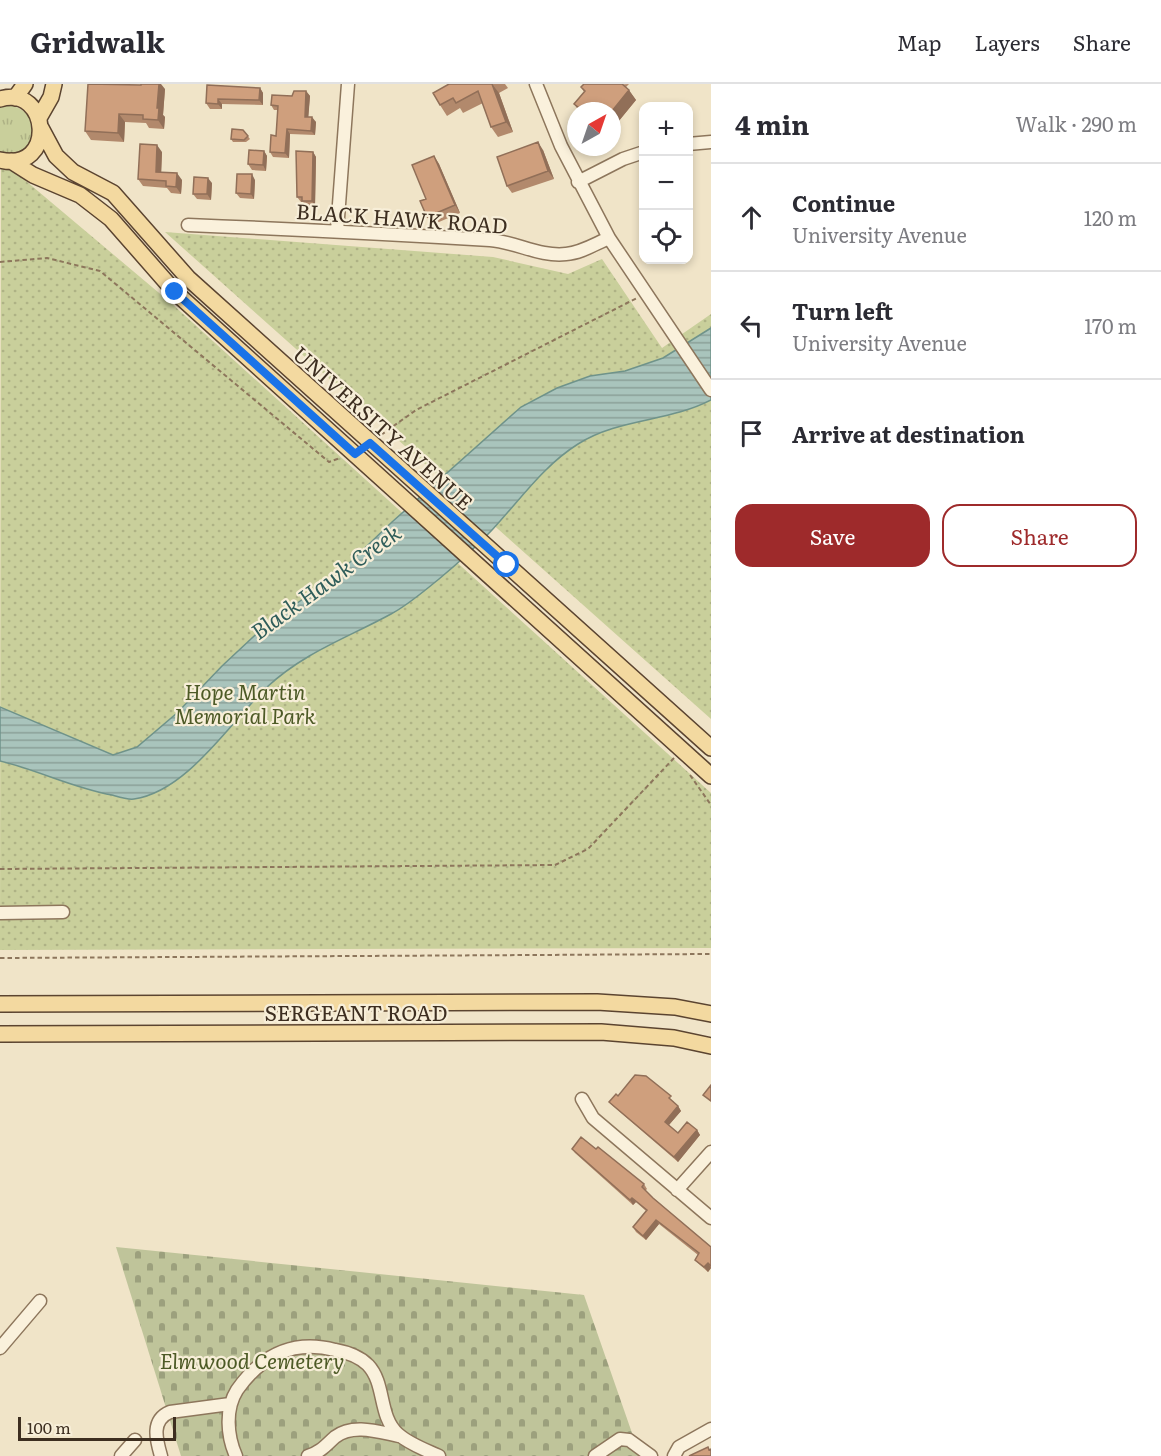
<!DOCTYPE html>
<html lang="en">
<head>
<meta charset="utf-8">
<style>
	body { margin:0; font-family:Literata,serif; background:#f7f7f7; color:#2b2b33 }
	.controls { position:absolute; right:18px; top:18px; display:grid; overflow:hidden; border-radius:12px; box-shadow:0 3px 9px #0003 }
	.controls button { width:54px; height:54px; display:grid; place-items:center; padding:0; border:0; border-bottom:2px solid #e1e1e2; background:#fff; color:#2b2b33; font:30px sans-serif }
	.compass { position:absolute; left:567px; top:18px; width:54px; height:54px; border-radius:50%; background:#fff; box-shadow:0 3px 9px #0003; rotate:40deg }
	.scale { position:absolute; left:18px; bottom:15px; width:158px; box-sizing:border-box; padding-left:6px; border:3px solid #3d2e20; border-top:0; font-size:16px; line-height:21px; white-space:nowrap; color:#3d2e20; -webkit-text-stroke:4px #f7eed8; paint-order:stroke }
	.stop { position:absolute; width:18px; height:18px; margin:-14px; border:4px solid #1a73e8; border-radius:50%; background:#fff }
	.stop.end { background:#1a73e8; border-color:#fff; box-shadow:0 2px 6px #0008 }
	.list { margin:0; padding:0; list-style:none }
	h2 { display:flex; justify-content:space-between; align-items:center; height:78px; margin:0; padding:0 24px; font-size:26px }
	h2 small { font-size:20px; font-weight:400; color:#7c7c81 }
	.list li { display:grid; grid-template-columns:39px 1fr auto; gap:18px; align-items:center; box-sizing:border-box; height:108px; padding:0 24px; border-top:2px solid #e1e1e2 }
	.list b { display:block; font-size:22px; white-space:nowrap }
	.list p { margin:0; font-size:20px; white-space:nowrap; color:#7c7c81 }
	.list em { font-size:20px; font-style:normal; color:#7c7c81 }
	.actions { display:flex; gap:12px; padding:18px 24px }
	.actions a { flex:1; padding:14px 0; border:2px solid #9e2a2b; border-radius:18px; text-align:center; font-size:21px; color:#9e2a2b }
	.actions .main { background:#9e2a2b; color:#fff }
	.icon { flex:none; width:33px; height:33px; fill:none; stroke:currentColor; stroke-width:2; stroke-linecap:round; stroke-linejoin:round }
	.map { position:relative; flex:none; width:711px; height:1372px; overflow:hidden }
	header { display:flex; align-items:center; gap:36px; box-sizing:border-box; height:84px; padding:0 30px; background:#fff; border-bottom:2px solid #e1e1e2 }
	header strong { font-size:28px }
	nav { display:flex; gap:33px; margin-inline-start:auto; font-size:21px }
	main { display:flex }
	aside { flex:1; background:#fff }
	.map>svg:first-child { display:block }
	.grass { fill:url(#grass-tufts) }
	.cemetery { fill:url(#cemetery-stones) }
	.park { fill:url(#park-dots) }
	.water { fill:url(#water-rules); stroke:#6f938a; stroke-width:1.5 }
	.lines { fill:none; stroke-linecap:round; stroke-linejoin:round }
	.minor-casing { stroke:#8d765c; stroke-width:15 }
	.major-casing { stroke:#5b4430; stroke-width:18 }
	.path { stroke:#8d765c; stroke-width:2; stroke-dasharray:4.5 3; stroke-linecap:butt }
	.minor { stroke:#faf1dc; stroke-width:12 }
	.major { stroke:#f3d9a0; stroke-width:15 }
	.wall { fill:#b2896c }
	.shaded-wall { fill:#916f58 }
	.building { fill:#cf9f7d; stroke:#916f58; stroke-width:1.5 }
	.route { stroke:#1a73e8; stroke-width:8 }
	.labels { text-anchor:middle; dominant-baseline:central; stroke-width:4.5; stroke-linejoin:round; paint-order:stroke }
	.street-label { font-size:21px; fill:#3d2e20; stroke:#f7eed8 }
	.park-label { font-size:21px; font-style:italic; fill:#4d5a26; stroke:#f7eed8 }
	.water-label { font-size:22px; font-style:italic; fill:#2f5d5a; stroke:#f7eed8 }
</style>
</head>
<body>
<header>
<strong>Gridwalk</strong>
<nav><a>Map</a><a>Layers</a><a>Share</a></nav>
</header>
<main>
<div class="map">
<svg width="711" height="1372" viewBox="0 0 711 1372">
	<defs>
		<pattern id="grass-tufts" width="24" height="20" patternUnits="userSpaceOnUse" patternTransform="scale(1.5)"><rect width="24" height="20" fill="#c9cf9b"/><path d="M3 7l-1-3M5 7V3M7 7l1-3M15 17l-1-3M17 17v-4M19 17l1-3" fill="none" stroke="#aeb285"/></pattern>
		<pattern id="cemetery-stones" width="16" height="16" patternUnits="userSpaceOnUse" patternTransform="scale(1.5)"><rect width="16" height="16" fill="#bfc49a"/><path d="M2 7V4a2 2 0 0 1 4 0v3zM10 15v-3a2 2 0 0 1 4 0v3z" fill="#9ca07d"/></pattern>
		<pattern id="park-dots" width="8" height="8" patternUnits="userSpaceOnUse" patternTransform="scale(1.5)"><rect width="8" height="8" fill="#c9cf9b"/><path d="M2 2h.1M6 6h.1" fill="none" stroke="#aeb285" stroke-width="1.8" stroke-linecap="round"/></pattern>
		<pattern id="water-rules" width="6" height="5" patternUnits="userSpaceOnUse" patternTransform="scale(1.5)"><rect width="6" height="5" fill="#a9c4bc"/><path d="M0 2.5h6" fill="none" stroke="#8ba098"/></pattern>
	</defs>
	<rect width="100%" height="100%" fill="#f0e4c8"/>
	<!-- grass -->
	<path class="grass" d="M11,21C38,30 37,48 24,68L0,73V22Z"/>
	<!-- cemetery -->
	<path class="cemetery" d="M116,1163L584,1211L640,1372H181Z"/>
	<!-- park -->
	<path class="park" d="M1,76L171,219L711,709V864L0,866Z
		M165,148L493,173L568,190L602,175L662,264L711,230V635Z"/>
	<!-- water -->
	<path class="water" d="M711,244V316C669,338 619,334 578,360C543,382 520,416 492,446C476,463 457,480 439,495C424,507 408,521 391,530C347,554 305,568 267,603C231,637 188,707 134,715C128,716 119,713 112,711C73,704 38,686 0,677V623L113,671L137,663L177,629L222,582L267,540L316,506L346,482L392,438L521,323L557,304L590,292L625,287L663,274Z"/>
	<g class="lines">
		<defs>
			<path id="minor" d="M536,0L561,62L609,154L711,306
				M688,60L711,58
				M578,98L623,75L644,68
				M188,141C289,145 389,150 490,156C516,158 540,173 566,170C581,169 595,160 609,154
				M337,147L348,0
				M0,829L63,828
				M582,1015L593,1034L711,1134
				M677,1106L711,1068
				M0,1264L40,1217
				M121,1372L135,1356
				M161,1372C156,1355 151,1336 170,1328L230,1320
				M236,1372C227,1352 225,1325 237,1306C261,1272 293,1255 335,1266C346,1268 360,1273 368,1281C386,1300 378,1332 398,1350C409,1360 426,1366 439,1372
				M308,1372C321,1368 326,1361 335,1353C353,1339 379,1348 399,1352
				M595,1372L620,1355L629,1356L651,1372
				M674,1372L679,1363L711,1345"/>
			<path id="major" d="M15,14L25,0
				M0,15C50,0 57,89 0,76
				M39,34L51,13L54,0
				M41,44L56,72L73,88L113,109L188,194L711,664
				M11,77L33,91L80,111L111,135L175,208L711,692
				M0,920L597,918L675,923L711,930
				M0,950L601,948L674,954L711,962"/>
		</defs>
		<!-- minor casing -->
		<use href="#minor" class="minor-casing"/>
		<!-- major casing -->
		<use href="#major" class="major-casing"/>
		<!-- path -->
		<path class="path" d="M0,178L47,174L100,187L329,378L340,374
			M381,351L416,326L637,214
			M690,691L711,721
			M0,785L555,781L588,765L674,674
			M0,874L711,870"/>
		<!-- minor -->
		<use href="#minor" class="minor"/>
		<!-- major -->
		<use href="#major" class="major"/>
	</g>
	<!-- wall -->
	<path class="wall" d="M449,0H505L508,4L499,9L513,48L498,53L491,43L483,19L463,29L460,24L447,32L440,21Z
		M629,0L626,3L636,16L618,38L614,35L612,38V27H579L574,20L584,8L581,3Z
		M207,1L260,4L263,9V21L222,20V25H210L206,19Z
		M165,5L163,31L165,33L164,45L149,44L146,39L125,38L124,58L91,56L85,47Z
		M306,7L310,12L308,33L316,38L315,51L290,50L289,74L273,73L270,68L276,52L278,26H274L271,21L292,12Z
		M243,46L250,55L246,58H233L231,55Z
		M543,66L554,95L512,109L507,102Z
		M264,67L267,72L266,87L252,86L248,80Z
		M162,68L161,88L182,96L181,110L171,109L167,104L143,102L138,95Z
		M313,68L316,73L315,122H306L303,118H301L297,113Z
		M434,72L439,80L460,129L432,141L427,133L426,115Z
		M255,96L254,115L240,114L236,109Z
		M212,99L211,116L197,115L193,110Z
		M618,1012L674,1017L673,1018L678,1022L681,1027L669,1041L678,1049L697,1046L700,1051L678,1078L613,1022L609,1018Z
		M572,1065H596L644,1100L647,1105L645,1107L653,1114L711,1163V1184L708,1188L699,1180L695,1176L698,1171L659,1140L646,1156L636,1148L633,1143L646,1127L636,1118L633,1121L575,1069Z"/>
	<!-- shaded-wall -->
	<path class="shaded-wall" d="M159,0H161L165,5L163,31L165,33L164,45L158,36L157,24Z
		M492,0L499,9L513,48L506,38Z
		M260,4L263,9V21L259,16Z
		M629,6L636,16L618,38L612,30V27Z
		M306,7L310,12L308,38L305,33Z
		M218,15L222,20V25L218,20Z
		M119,30L125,38L124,58L118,49Z
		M312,33L316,38L315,51L311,47Z
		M287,45L290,50L289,74L285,69Z
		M538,58L543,66L554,95L548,87Z
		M157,61L162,68L161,95L156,88Z
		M264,67L267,72L266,87L263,81Z
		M313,68L316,73L315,122L312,117Z
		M434,72L439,80L460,129L455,121Z
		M177,89L182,96L181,110L176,103Z
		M252,90L255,96L254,115L251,110Z
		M208,94L212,99L211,116L207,110Z
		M678,1022L681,1027L668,1042L665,1038Z
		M697,1046L700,1051L678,1078L674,1073Z
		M632,1114L636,1118L633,1121L630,1116Z
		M656,1136L659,1140L646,1156L643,1152Z
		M708,1179L711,1184L708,1188L704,1183Z"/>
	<!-- building -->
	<path class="building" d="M88,0L141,1V0H159L157,24H159L158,36L143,35V31L119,30L118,49L85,47Z
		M449,0H492L506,38L491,43L478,7L456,19L453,14L440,21L433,9Z
		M584,0H622L629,6L612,27H610L607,25L606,27H583L574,20L585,7L581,3Z
		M207,1L260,4L259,16L218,15V20L206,19Z
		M294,7H306L305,33H312L311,47L287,45L285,69L270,68L271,51L276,52L278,22L271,21L272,11L292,12Z
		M232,45L243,46L248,52L244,56L231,55Z
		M538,58L548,87L507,102L497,73Z
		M140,60L157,61L156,88L177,89L176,103L166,102V97L138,95Z
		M249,66L264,67L263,81L248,80Z
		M296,67L313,68L312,117H302V113H297Z
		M434,72L455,121L427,133L420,117L426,115L412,81Z
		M237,90H252L251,110L236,109Z
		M194,93L208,94L207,110H193Z
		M635,991L646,992L671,1012L669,1014L678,1022L665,1038L678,1049L687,1038L697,1046L674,1073L609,1018L616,1010L618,1012Z
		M711,1001V1017L703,1011Z
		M581,1053L596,1065L598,1063L644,1100L642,1103L653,1114L711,1163V1182L708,1179L704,1183L695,1176L699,1169L656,1136L643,1152L633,1143L647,1126L632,1114L630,1116L572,1065Z
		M708,1363L709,1366L711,1365V1372H689Z"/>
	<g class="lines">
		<!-- route -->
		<path class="route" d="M175,208L355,370L370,359L507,481"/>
	</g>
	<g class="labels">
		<!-- street labels -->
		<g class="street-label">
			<text transform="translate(402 133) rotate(4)">BLACK HAWK ROAD</text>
			<text transform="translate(384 343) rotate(42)">UNIVERSITY AVENUE</text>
			<text x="356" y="927">SERGEANT ROAD</text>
		</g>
		<!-- park labels -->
		<g class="park-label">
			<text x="245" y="606">Hope Martin<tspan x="245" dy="24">Memorial Park</tspan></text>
			<text x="252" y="1275">Elmwood Cemetery</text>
		</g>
		<!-- water labels -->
		<g class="water-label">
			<text transform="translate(325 497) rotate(-36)">Black Hawk Creek</text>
		</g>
	</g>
</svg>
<div class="controls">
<button>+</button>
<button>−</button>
<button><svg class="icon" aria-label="locate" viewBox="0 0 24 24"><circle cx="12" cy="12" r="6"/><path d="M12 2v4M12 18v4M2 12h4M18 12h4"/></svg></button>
</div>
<svg class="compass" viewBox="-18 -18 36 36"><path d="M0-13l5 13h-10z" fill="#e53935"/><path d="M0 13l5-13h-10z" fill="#7c7c81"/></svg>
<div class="scale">100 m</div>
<div class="stop" style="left:507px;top:481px"></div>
<div class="stop end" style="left:175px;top:208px"></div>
</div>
<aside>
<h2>4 min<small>Walk · 290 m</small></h2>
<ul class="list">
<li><svg class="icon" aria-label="ahead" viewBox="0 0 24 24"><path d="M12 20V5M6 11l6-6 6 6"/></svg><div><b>Continue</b><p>University Avenue</p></div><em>120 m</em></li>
<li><svg class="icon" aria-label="left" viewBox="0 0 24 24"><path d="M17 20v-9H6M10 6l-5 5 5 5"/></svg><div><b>Turn left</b><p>University Avenue</p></div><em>170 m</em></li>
<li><svg class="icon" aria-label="arrive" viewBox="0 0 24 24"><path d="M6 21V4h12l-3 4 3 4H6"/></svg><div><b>Arrive at destination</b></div></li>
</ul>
<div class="actions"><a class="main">Save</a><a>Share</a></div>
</aside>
</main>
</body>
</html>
